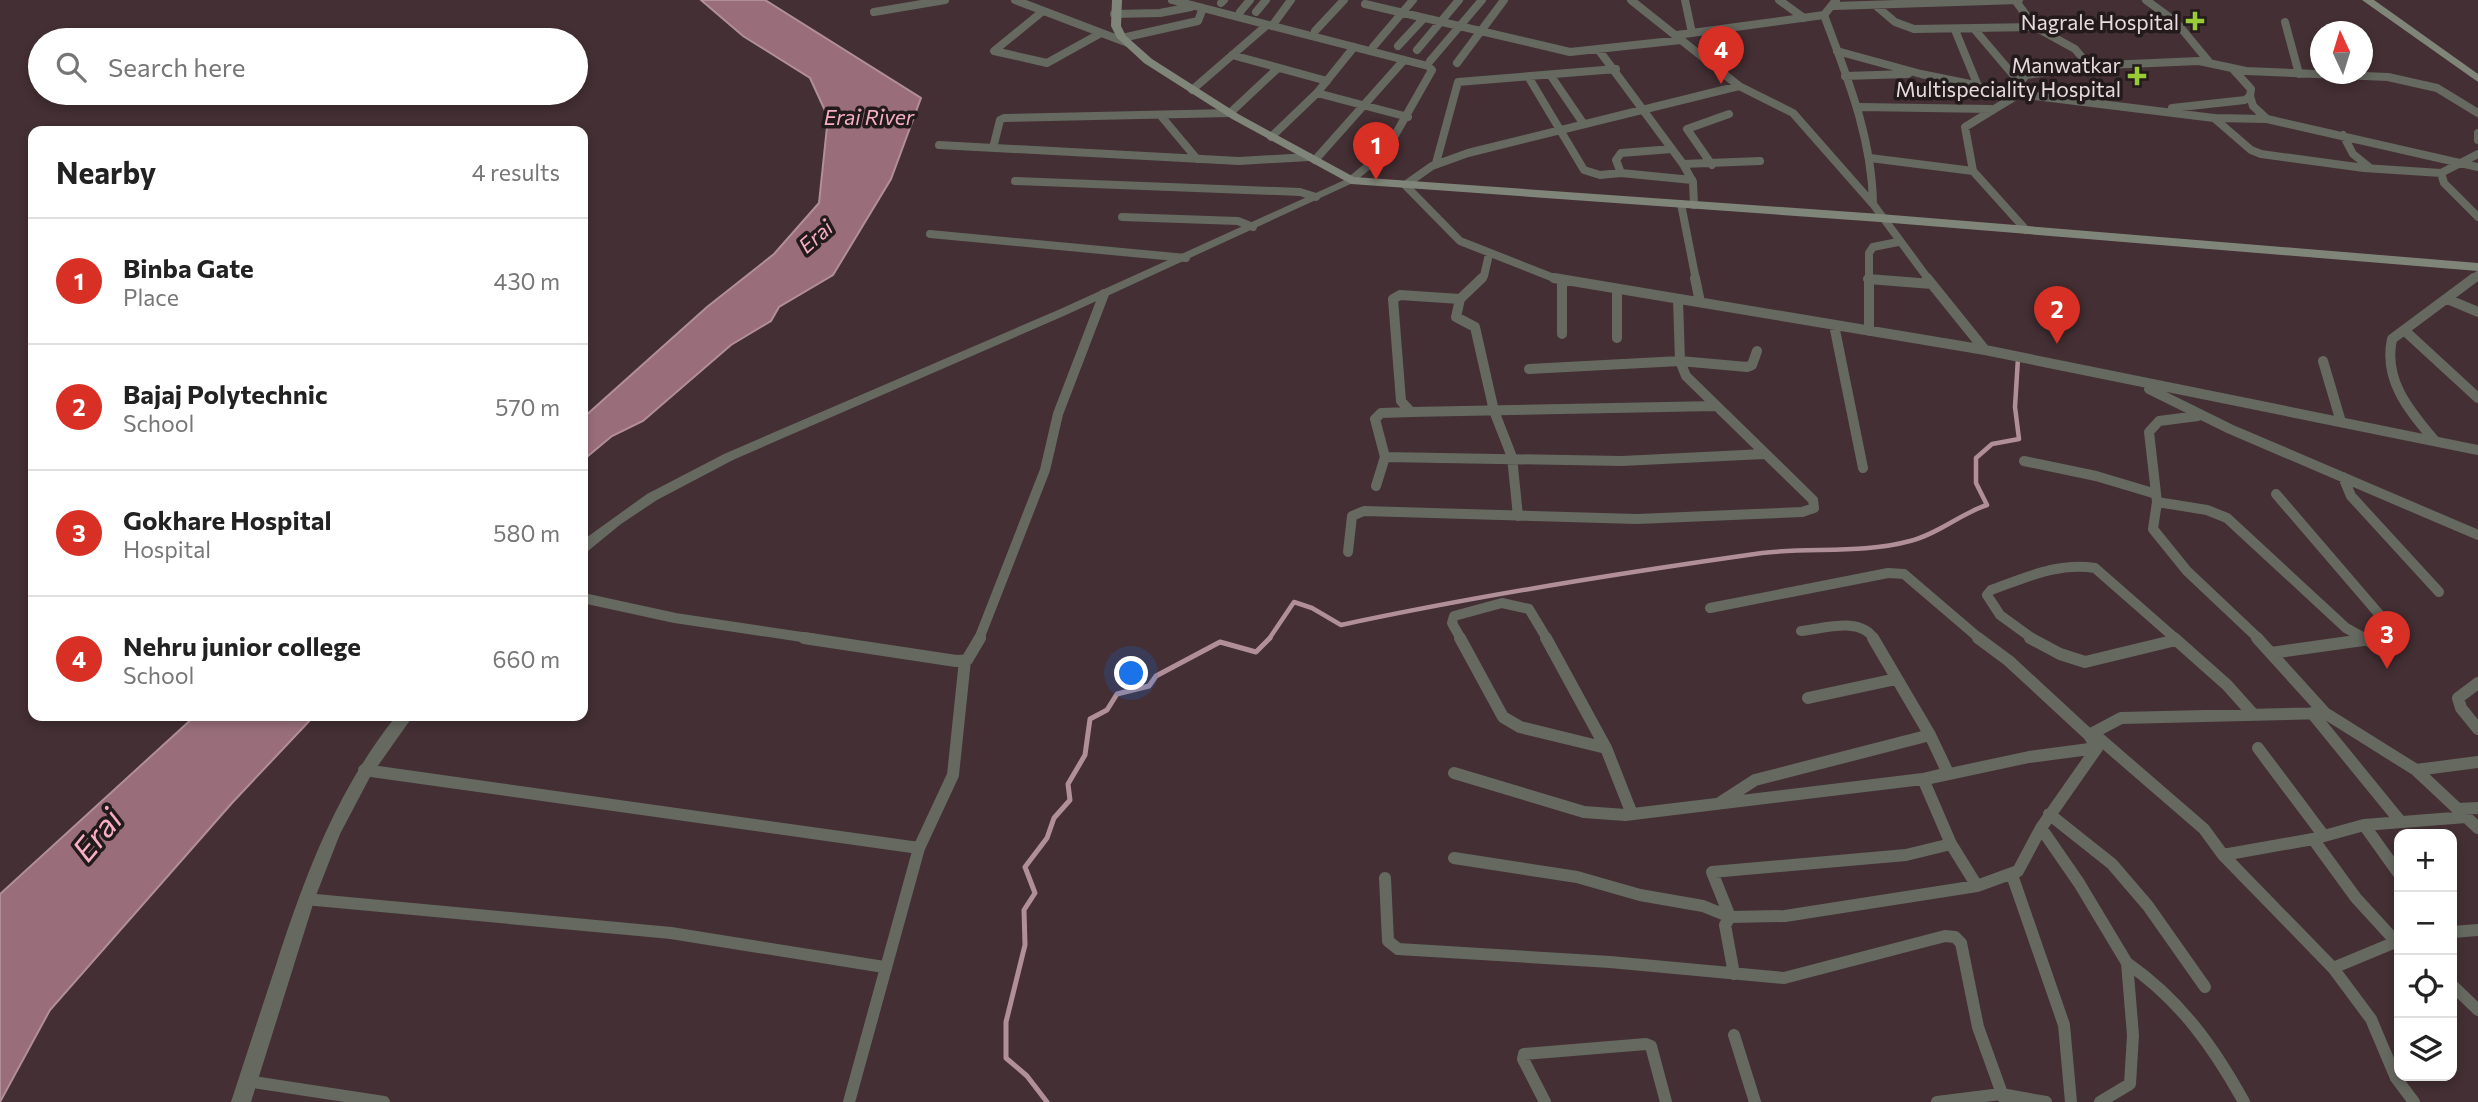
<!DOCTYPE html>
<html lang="en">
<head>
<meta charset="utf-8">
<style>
	body { margin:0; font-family:Commissioner,sans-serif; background:#f2f2f2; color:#222 }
	.controls { position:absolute; right:21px; bottom:21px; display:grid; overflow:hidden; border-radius:14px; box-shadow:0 4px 10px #0003 }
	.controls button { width:63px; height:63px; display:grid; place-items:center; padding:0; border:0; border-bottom:2px solid #e0e0e0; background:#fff; color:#222; font:35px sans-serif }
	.compass { position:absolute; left:2310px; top:21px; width:63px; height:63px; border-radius:50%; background:#fff; box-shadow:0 4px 10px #0003; rotate:356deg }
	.you { position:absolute; left:1132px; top:674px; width:24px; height:24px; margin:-18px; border:5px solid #fff; border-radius:50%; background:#1a73e8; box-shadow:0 0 0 10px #1a73e833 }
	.badge { display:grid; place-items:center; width:46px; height:46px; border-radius:50%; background:#d93025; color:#fff; font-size:23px; font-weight:700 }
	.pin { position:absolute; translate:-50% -58px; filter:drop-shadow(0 2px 4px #0008) }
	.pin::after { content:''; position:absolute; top:37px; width:24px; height:21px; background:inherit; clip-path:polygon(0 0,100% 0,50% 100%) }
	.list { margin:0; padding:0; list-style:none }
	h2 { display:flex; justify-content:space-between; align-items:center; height:91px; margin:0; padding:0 28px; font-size:30px }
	h2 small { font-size:23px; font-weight:400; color:#767676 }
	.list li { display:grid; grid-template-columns:46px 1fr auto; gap:21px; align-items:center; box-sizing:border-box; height:126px; padding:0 28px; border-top:2px solid #e0e0e0 }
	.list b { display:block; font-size:26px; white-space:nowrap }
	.list p { margin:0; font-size:23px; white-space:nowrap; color:#767676 }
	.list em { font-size:23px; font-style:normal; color:#767676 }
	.icon { flex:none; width:38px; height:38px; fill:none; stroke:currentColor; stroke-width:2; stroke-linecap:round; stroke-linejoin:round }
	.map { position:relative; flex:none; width:2478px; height:1102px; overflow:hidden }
	.search { position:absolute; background:#fff; box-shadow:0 4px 10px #0003; left:28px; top:28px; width:560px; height:77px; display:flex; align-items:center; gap:18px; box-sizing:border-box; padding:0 24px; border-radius:38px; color:#767676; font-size:26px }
	.panel { position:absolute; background:#fff; box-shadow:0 4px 10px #0003; left:28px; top:126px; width:560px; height:595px; border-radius:14px }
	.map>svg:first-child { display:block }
	.water { fill:#996e7a; stroke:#b18f98; stroke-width:2 }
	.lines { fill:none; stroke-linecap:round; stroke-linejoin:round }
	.stream-far1 { stroke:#b18f98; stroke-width:4.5 }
	.stream { stroke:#b18f98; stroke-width:5 }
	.minor-far2 { stroke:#656960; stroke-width:8 }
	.minor-far1 { stroke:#656960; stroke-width:10 }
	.minor { stroke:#656960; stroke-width:12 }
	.tertiary { fill:#656960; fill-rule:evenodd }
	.secondary { fill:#7f8578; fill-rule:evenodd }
	.poi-dot { fill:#98cb36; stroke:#231a1c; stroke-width:2.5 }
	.labels { text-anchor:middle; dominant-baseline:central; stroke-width:7; stroke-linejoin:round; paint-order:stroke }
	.far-poi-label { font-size:21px; fill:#e8dbde; stroke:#231a1c; text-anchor:end }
	.far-water-label { font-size:21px; font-style:italic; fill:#f7afc3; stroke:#231a1c }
	.near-water-label { font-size:32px; font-style:italic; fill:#f7afc3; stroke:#231a1c }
</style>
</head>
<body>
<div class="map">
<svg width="2478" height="1102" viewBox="0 0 2478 1102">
	<rect width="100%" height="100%" fill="#432f34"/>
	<!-- water -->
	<path class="water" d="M701,0H765L921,98L891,179L833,275L779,307L771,321L731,345L643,421L612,436L583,460V418L707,307L774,254L819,203L828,117L810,78L743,36Z
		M195,716H314L232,803L50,1010L0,1102V894Z"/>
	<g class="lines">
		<!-- stream-far1 -->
		<path class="stream-far1" d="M1269,639L1294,602L1312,608L1341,625C1480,595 1620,573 1762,553C1810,547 1862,554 1910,541C1938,534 1960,514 1987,505L1976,483V458L1992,444L2019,439L2015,407L2018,358"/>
		<!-- stream -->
		<path class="stream" d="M1047,1102L1027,1076L1006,1058V1022L1025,945L1024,910L1035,893L1025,867L1047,838L1054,818L1070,800L1068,784L1085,755L1090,719L1107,710L1117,694L1149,686L1156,676L1220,642L1256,652L1270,638"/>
		<!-- minor-far2 -->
		<path class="minor-far2" d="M1015,0L1128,43
			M1172,0L1428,66L1432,70L1386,151L1351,180
			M1631,0L1739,86L1793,113L1873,204L1929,280
			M1685,0L1692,33
			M1779,0L1804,18
			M1836,0L1824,15C1847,77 1872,137 1873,204
			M2015,0L2035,27L2075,49L2091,68
			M2146,0L2176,22L2210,63
			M1221,3L1224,0
			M1365,4L1570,52L1681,40
			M1875,5L1895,22L1914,29L2035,27
			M1834,6L2019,0
			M1043,11L994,51L1047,63L1101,33
			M874,12L945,0
			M1240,12L1250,0
			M1256,12L1266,0
			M1114,14L1160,13L1191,7
			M2285,22L2299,74
			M1272,26L1291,0
			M1955,30L1978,86
			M1975,30L2020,83
			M1315,31L1344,0
			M1677,35L1824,15
			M1122,38L1198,21L1203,8
			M1398,46L1424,18
			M1373,47L1413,0
			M1598,49L1683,164L1693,182L1694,205
			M1417,50L1459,0
			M1837,51L1921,74L2019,94L2214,118L2267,119L2478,167
			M1232,55L1327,81
			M1430,61L1482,0
			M1457,63L1504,0
			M1551,76L1583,123
			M1845,76L1908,74
			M1529,78L1584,170L1600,175L1621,173L1692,180
			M1192,90L1267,25
			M1317,93L1408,117
			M2019,94L1965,127L1973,171L2026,230
			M2031,94L2020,83L2026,75L2106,65L2199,61L2246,71L2388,77L2437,88L2478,113
			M2250,96L2253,106L2267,119
			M1860,107L1991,109
			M2172,108L2245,100L2250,96L2251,89L2232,68
			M1161,116L1197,159
			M2214,118L2251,150L2261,154L2364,168L2441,173
			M2478,133V140
			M2343,135L2353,154L2369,167
			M1271,137L1317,93L1354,47
			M939,145L1239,161L1309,157
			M993,148L1000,120L1004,118L1230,113L1278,68
			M2478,154L2441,173L2444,183L2478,217
			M1870,158L1973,171
			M1315,160L1404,60
			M1436,163L1458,82L1616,69
			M1683,164L1760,161
			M1712,165L1687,129L1729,114
			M1621,173L1616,160L1621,153L1672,149
			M1015,181L1300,192L1316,197
			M1681,204L1696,280
			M1122,217L1238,221L1253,227
			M930,234L1186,258
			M1868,279L1880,280
			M1480,280L1484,276L1489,254
			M1559,280L1460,241L1405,185L1432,166L1468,153L1739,86
			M1869,280V253L1873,247L1898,242
			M2471,280L2478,275"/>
		<!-- minor-far1 -->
		<path class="minor-far1" d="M1482,278L1460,299L1456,317L1475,327L1494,411L1512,457L1518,516
			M1554,278L1985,350L2478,450
			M1695,278L1700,302
			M1869,278V331
			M1927,278L1985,350
			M1868,279L1932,284
			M1562,281V334
			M1617,292V338
			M1460,299L1400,295L1393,299L1401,401L1411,412L1716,406
			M2447,299L2478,312
			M1834,325L1863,468
			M2404,330L2478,398
			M2323,361L2341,422
			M1529,369L1680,361L1747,367L1752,365L1757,351
			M2149,389L2230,429L2478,535
			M2198,416L2159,421L2149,432L2157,502L2153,529L2187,571L2259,639
			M2435,441C2410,411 2383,381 2392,339L2474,278
			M1385,457L1622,461L1764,454
			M2024,461L2096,476L2153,493
			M2343,477L2351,496L2439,592
			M1376,486L1385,457L1375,419L1381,413L1412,412
			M2276,494L2385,621L2391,635L2384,639
			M2157,502L2207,510L2227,518L2346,628L2366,639
			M1348,552L1352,516L1364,511L1637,519L1802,512L1814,508L1813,500L1686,376L1680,361L1678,299
			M583,598L675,618L815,639
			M1710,608L1888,573L1904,574L1980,639
			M1801,631C1823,629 1861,616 1874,639
			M979,639L1045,470L1058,414L1104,294
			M1461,639L1452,623L1454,616L1502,603L1529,609L1547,639
			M2033,639L2000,615L1987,595L1991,590C2025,578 2058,562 2095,568L2176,639"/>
		<!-- minor -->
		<path class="minor" d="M804,638L956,661L967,660L980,638
			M1460,638L1503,717L1520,727L1606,748
			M1546,638L1606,748
			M1873,638L1930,735L1948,773L1923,779L1951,844L1977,886
			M1978,638L2009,661L2089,735
			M2030,638L2060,654L2085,662L2176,640
			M2174,638L2227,685L2252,713
			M2257,638L2325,713
			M2363,638L2371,642L2386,638
			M2271,653L2363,640
			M2478,683L2458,698L2461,708L2478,729
			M1808,698L1896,679
			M2312,713L2400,821
			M2093,733L2204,829L2223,855L2333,968L2371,1019L2396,1078L2414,1102
			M1606,748L1632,814
			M2258,748L2324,836
			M364,770L919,848
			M2416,770L2478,762
			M1454,773L1584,812L1625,815L1931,778L2029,757L2097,748
			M1721,802L1755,780L1930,735
			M2458,809L2478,808
			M2049,814L2112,864L2148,906L2205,987
			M2364,825L2399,874
			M2313,839L2356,898L2399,945
			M2223,855L2313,839L2364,825L2466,817
			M1454,858L1577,877L1640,895L1703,906L1730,917
			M2012,875L2064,1025L2071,1102
			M1385,878L1388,941L1398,949L1610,962L1784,978L1945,936L1955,937L1961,943L1978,1027L2005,1102
			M305,899L671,933L884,967
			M1730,917L1712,872L1906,855L1951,844
			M2452,932L2478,930
			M2127,963C2180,1000 2213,1046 2244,1102
			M2333,968L2398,941
			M1734,974L1725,925L1730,917L1785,916L1977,886L2018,871L2041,828
			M2452,985L2478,1010
			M1734,1035L1755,1102
			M247,1081L384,1102
			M849,1102L919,848L953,775L965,660
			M1545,1102L1523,1059L1524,1054L1646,1044L1651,1046L1666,1102
			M1937,1102L2001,1094L2046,1102
			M2100,1102L2130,1084L2133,1035L2127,963L2079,883L2041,828L2097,748L2089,735L2121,718L2325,713L2416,770L2478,828"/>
		<!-- tertiary -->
		<path class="tertiary" d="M1351,177L1355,178V182L1066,315L733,460L657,500L621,524L588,551L583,552V540L647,494L724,454L1058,310Z
			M396,716H413L370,777L340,834L315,898L251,1102H231C246,1056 261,1010 276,965C305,875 337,790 396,716Z"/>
		<!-- secondary -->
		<path class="secondary" d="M1112,0H1122L1121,26L1126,36L1152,59L1240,115L1354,177L1880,214L2478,263V271L1880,222L1351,184L1232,119L1144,63L1117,38L1111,26Z
			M2362,0H2374L2478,74V82Z"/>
	</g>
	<!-- markers -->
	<g class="poi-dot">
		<path d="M2191.5 10.5h7v7h7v7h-7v7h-7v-7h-7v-7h7z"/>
		<path d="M2133.5 65.5h7v7h7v7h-7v7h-7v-7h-7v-7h7z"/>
	</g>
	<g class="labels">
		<!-- far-poi labels -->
		<g class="far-poi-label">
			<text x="2179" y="21">Nagrale Hospital</text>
			<text x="2121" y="64">Manwatkar<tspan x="2121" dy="24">Multispeciality Hospital</tspan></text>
		</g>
		<!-- far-water labels -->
		<g class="far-water-label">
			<text x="869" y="116">Erai River</text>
			<text transform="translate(815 236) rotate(-41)">Erai</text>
		</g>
		<!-- near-water labels -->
		<g class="near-water-label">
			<text transform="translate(96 834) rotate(-50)">Erai</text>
		</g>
	</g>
</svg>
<div class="controls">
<button>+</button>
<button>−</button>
<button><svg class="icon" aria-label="locate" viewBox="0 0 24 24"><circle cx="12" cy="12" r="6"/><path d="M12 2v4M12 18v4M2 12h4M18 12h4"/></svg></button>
<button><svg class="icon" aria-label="layers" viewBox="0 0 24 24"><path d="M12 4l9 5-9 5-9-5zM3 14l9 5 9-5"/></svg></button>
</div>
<svg class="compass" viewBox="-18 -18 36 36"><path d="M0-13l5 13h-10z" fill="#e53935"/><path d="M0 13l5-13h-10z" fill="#767676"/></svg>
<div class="you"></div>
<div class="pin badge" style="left:1376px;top:180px">1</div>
<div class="pin badge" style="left:2057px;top:344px">2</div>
<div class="pin badge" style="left:2387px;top:669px">3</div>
<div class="pin badge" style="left:1721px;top:84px">4</div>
<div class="search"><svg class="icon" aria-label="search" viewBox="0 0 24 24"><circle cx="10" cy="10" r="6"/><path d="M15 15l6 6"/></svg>Search here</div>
<section class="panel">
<h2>Nearby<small>4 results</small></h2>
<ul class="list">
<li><span class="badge">1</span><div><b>Binba Gate</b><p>Place</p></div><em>430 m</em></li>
<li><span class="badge">2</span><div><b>Bajaj Polytechnic</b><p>School</p></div><em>570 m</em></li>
<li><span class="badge">3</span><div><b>Gokhare Hospital</b><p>Hospital</p></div><em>580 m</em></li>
<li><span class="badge">4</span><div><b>Nehru junior college</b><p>School</p></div><em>660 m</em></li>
</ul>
</section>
</div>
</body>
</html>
